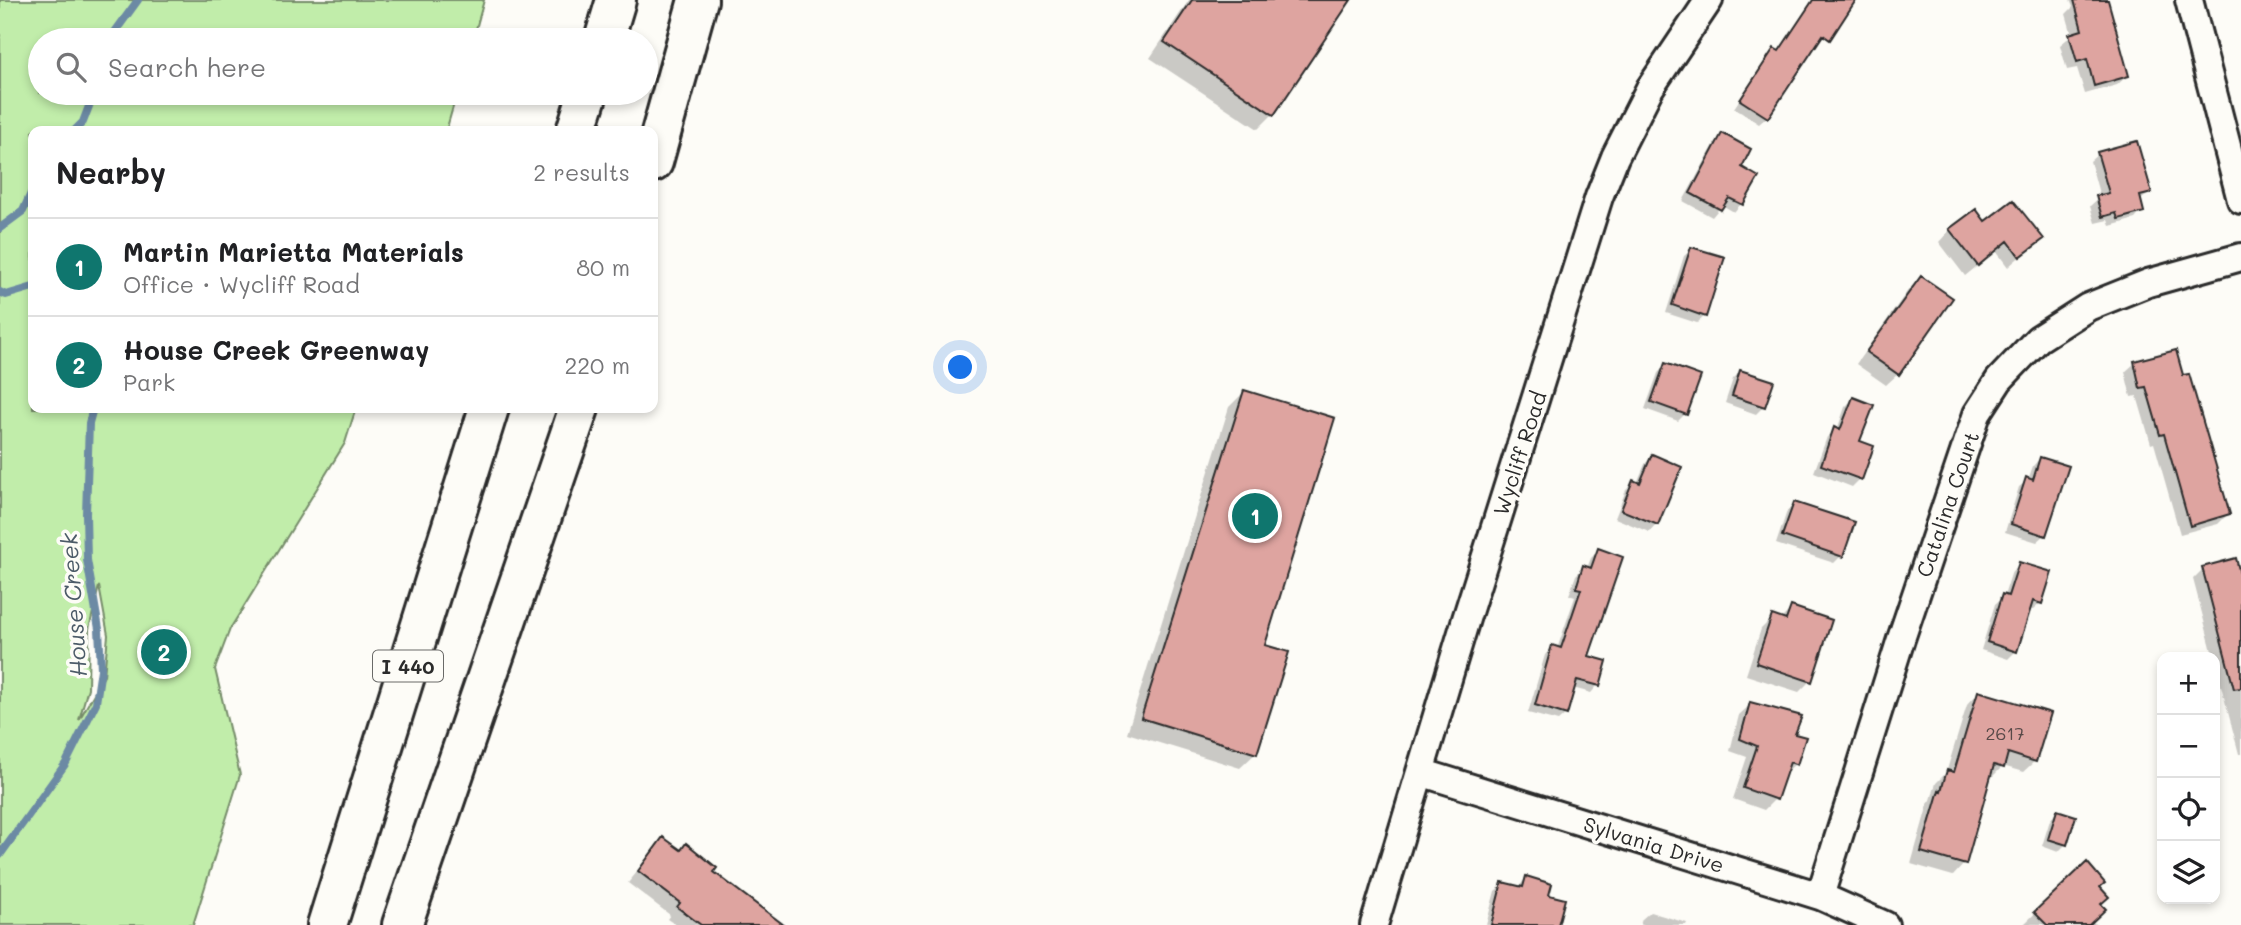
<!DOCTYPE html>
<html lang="en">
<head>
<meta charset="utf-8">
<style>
	body { margin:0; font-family:Mali,sans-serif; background:#f2f2f2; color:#202124 }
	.controls { position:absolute; right:21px; bottom:21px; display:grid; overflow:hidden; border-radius:14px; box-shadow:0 4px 10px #0003 }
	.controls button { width:63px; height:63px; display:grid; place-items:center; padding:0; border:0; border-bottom:2px solid #e0e0e0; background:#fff; color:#202124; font:35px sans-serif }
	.you { position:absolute; left:961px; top:368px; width:24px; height:24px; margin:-18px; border:5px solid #fff; border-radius:50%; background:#1a73e8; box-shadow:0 0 0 10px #1a73e833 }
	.badge { display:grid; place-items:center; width:46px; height:46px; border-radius:50%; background:#0f766e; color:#fff; font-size:23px; font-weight:700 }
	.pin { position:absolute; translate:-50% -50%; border:4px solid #fff; box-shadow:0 2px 7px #0006 }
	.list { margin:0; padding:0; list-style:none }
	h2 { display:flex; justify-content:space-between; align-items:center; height:91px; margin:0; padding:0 28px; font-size:30px }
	h2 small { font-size:23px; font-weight:400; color:#757577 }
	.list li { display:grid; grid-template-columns:46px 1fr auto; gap:21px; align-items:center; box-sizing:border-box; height:98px; padding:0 28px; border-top:2px solid #e0e0e0 }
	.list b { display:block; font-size:26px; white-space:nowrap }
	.list p { margin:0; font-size:23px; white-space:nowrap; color:#757577 }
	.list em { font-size:23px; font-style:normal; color:#757577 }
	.icon { flex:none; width:38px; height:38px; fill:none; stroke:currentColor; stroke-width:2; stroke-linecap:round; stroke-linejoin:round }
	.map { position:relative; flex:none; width:2241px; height:925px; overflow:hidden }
	.search { position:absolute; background:#fff; box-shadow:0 4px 10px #0003; left:28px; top:28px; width:630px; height:77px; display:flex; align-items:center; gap:18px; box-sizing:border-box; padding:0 24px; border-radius:38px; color:#757577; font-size:26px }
	.panel { position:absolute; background:#fff; box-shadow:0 4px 10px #0003; left:28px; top:126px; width:630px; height:287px; border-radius:14px }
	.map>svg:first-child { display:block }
	.green { fill:#c1edaa; stroke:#768c6a; stroke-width:2; fill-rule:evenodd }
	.shadow { fill:#0003 }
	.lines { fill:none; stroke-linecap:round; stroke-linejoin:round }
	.stream { stroke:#6c8aa4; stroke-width:8 }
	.building { fill:#dea4a0; stroke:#2b2b2b; stroke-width:2 }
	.minor-casing { stroke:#2b2b2b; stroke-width:32 }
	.motorway-casing { stroke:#2b2b2b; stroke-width:44 }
	.minor { stroke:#fdfcf7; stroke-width:26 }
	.motorway { stroke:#fdfcf7; stroke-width:38 }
	.labels { text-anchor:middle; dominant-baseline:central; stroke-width:7; stroke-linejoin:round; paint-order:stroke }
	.number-label { font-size:18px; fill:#584948 }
	.shield { fill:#fdfcf7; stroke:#6a6a68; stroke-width:2 }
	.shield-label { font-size:19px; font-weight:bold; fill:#2b2b2b }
	.street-label { font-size:21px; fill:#2b2b2b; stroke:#fdfcf7 }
	.water-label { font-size:23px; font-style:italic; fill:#4c5b68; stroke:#fdfcf7 }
</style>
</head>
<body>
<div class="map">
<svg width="2241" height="925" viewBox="0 0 2241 925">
	<rect width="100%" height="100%" fill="#fdfcf7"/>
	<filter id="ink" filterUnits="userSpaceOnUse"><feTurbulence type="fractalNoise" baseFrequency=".0143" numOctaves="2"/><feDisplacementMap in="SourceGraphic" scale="14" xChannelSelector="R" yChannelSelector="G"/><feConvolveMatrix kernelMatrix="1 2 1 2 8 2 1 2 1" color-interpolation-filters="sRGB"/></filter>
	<g filter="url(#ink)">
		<!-- green -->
		<path class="green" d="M0,0H484L473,40H40V93H457L446,131H33V408H356L345,443L230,629L215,669L240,775L193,925H0ZM99,586L108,635L104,676L79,720L88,688L89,629Z"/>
		<!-- shadow -->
		<path class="shadow" d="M1189,0H1349L1273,114L1258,129L1150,58Z
			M1812,0H1847L1767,117L1759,124L1734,108L1767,58L1774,50L1778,52Z
			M2070,0H2106L2127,76L2117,85L2085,94L2077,68L2067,70L2060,45L2072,35L2066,14L2073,7Z
			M1723,136L1739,168L1756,178L1741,204L1734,212L1722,205L1712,217L1683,201L1715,143Z
			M2098,154L2150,193L2139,201L2142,211L2135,219L2110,226L2108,220L2095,223L2090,206L2100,197L2090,161Z
			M1985,224L2041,238L2008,267L1996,251L1965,276L1939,242L1950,230Z
			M1692,249L1705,316L1697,323L1666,313L1684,256Z
			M1921,278L1898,374L1886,385L1856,364L1909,289Z
			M2135,363L2228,514L2218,524L2180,534L2154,443L2151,444L2137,396L2131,397L2125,372Z
			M1666,365L1685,414L1678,421L1645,409L1658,373Z
			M1740,372L1764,406L1756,414L1725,403L1733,379Z
			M1244,392L1262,646L1256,753L1240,768L1127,733L1229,407Z
			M1853,399L1860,479L1852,487L1814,472L1827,437L1837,430L1845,407Z
			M1652,456L1656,524L1649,532L1615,518L1626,490L1634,482L1637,483L1645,464Z
			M2040,458L2045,535L2037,542L2005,532L2019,487L2028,480L2033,466Z
			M1795,504L1841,556L1834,563L1776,544L1787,511Z
			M1599,550L1587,657L1598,685L1591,693L1573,688L1566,714L1558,721L1528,713L1545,655L1552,647L1557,649L1575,597L1569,595L1576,575L1584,567L1587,568L1591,558Z
			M2020,564L2041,603L2033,610L2029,609L2016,651L2008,659L1981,650L1995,604L2004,596L2012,571Z
			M2203,569L2241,577V754H2239L2193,579Z
			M1792,608L1810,681L1799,692L1746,675L1761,629L1773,617L1780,620Z
			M1978,693L2035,761L2023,772L2003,766L1991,778H1988L1964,864L1953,876L1911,864L1928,804L1931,800L1936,783L1946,773L1967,705Z
			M1751,704L1793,735L1795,764L1783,775L1775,799L1764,810L1733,799L1747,757L1730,751L1739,715Z
			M2057,812L2066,844L2058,852L2042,846L2050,820Z
			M664,839L711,872L784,925H676L667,919L670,915L628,883Z
			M2086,865L2098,888L2099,904L2092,921L2096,925L2024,924Z
			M1526,878L1546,896L1556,925H1486L1495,891L1503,884L1518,888Z
			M1650,912L1687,923L1686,925H1640L1642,919Z"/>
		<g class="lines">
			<!-- stream -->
			<path class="stream" d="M109,40L138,0
				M74,131L83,122L94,93
				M0,228L23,211L33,189
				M0,292L6,295L33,287
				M0,855L66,763L96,703L101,669L99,629L87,560L86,514L89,423L93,408"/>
		</g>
		<!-- building -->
		<path class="building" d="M1192,0H1351L1274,115L1164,42Z
			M1813,0H1856L1830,40L1823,35L1768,118L1740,100L1774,48L1779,51Z
			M2074,0H2108L2129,76L2094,86L2087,59L2077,62L2069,34L2082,30Z
			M1722,133L1751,149L1742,167L1759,177L1743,205L1729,198L1721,210L1690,193Z
			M2137,141L2152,193L2140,196L2144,212L2118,219L2116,213L2102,217L2096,196L2109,193L2097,152Z
			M2013,200L2044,239L2020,257L2008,241L1978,266L1949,229L1976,209L1985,221Z
			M1691,247L1725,257L1706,317L1672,305Z
			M1921,276L1953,298L1899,375L1866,352Z
			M2176,350L2183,375L2189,374L2230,514L2190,526L2164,434L2160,435L2146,387L2140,388L2134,361Z
			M1665,363L1701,376L1687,415L1651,402Z
			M1740,370L1774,381L1765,407L1732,396Z
			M1244,390L1335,418L1265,645L1289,652L1257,754L1141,718Z
			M1853,397L1874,405L1860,441L1874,446L1862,480L1821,465L1834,427L1840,430Z
			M1652,454L1682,467L1658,525L1621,510L1633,480L1640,483Z
			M2040,457L2069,466L2046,536L2011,524L2026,477L2033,480Z
			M1794,502L1855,522L1843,557L1782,536Z
			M1598,548L1623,557L1589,656L1607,661L1600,686L1577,680L1567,715L1535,705L1552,645L1561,648L1581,589L1576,588L1583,565L1591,568Z
			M2236,558L2241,578V688L2234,689L2202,567Z
			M2019,562L2052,572L2042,604L2033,601L2017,652L1987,642L2002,594L2008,596Z
			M1791,606L1832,620L1812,682L1756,663L1772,615L1786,620Z
			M1978,691L2051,713L2036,762L2008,753L2004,768L1994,765L1966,865L1921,852L1939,790L1941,791L1947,770L1954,772Z
			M1750,702L1802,716L1795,734L1806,737L1797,765L1790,762L1777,800L1743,788L1757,746L1740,739Z
			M2057,810L2076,816L2067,845L2048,839Z
			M663,837L681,850L686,843L717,868L714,872L784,925H701L677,907L680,903L638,871Z
			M2087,862L2105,883L2100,887L2109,897L2101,904L2106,909L2089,925H2047L2034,912Z
			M1526,876L1552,884L1549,895L1565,899L1558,925H1491L1502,882L1523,887Z"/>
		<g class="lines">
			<defs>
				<path id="minor" d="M2189,0L2241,200
					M1420,772L1820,896L1885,925
					M1820,896L1901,639L1977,414L1999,380L2038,339L2088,307L2148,283L2241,257
					M1374,925L1466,619L1599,197L1615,157L1650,88L1709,0"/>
				<path id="motorway" d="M604,40L616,0
					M576,131L588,93
					M653,162L698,0
					M327,925L489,408
					M402,925L579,408"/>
			</defs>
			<!-- minor casing -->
			<use href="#minor" class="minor-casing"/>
			<!-- motorway casing -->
			<use href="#motorway" class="motorway-casing"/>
			<!-- minor -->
			<use href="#minor" class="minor"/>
			<!-- motorway -->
			<use href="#motorway" class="motorway"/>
		</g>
	</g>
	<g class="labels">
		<!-- number labels -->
		<g class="number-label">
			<text x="2005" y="733">2617</text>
		</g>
		<!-- shield labels -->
		<rect class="shield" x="373" y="650.5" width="70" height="31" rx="5"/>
		<g class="shield-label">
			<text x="408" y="666">I 440</text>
		</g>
		<!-- street labels -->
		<g class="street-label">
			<text transform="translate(1519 453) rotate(-72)">Wycliff Road</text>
			<text transform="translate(1947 504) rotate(-71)">Catalina Court</text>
			<text transform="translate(1654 844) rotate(17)">Sylvania Drive</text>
		</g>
		<!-- water labels -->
		<g class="water-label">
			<text transform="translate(73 605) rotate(-94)">House Creek</text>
		</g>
	</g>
</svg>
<div class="controls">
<button>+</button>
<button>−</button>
<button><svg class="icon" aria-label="locate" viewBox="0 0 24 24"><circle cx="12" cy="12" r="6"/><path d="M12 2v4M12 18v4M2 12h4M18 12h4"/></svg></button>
<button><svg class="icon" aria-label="layers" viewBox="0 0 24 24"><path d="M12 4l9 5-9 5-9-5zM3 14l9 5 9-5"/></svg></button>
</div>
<div class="you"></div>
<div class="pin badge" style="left:1255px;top:516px">1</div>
<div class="pin badge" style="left:164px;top:652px">2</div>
<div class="search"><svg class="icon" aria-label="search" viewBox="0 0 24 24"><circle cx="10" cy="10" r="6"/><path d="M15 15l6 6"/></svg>Search here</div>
<section class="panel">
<h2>Nearby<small>2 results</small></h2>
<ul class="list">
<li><span class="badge">1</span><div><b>Martin Marietta Materials</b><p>Office · Wycliff Road</p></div><em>80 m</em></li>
<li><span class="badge">2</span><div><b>House Creek Greenway</b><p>Park</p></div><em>220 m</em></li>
</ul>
</section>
</div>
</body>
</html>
